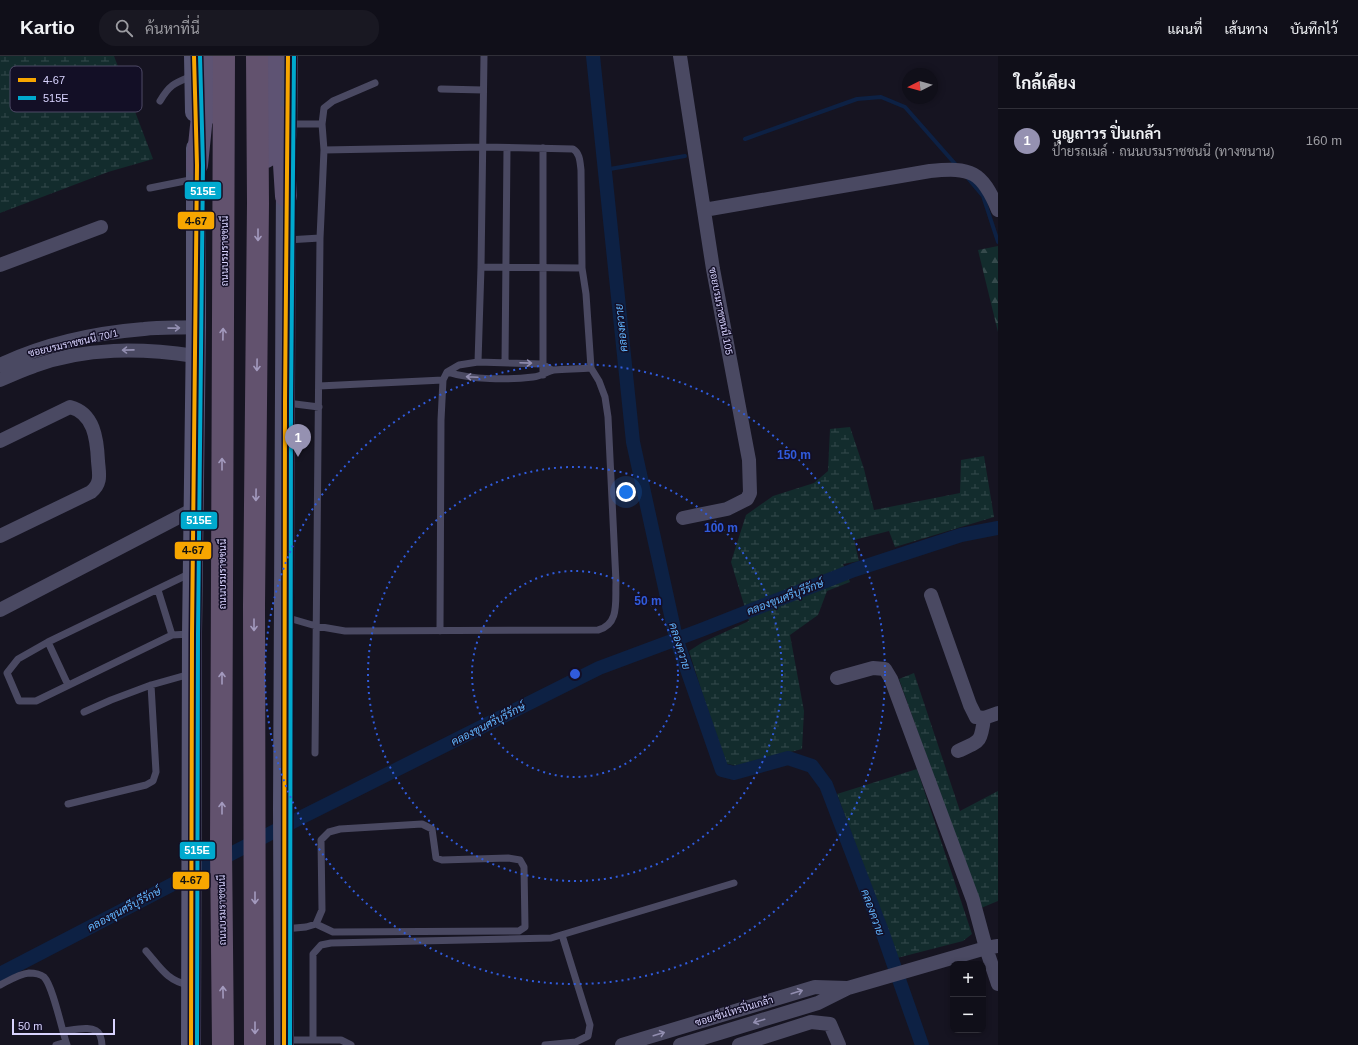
<!DOCTYPE html>
<html lang="th">
<head>
<meta charset="utf-8">
<style>
	body { margin:0; font-family:Helvetica,Sarabun,sans-serif; background:#191822; color:#f1f3f6 }
	.controls { position:absolute; right:12px; bottom:12px; display:grid; overflow:hidden; border-radius:8px; box-shadow:0 2px 6px #0003 }
	.controls button { width:36px; height:36px; display:grid; place-items:center; padding:0; border:0; border-bottom:1px solid #302f38; background:#100f19; color:#f1f3f6; font:20px sans-serif }
	.compass { position:absolute; left:902px; top:12px; width:36px; height:36px; border-radius:50%; background:#100f19; box-shadow:0 2px 6px #0003; rotate:264deg }
	.scale { position:absolute; left:12px; bottom:10px; width:103px; box-sizing:border-box; padding-left:4px; border:2px solid #d9d4ff; border-top:0; font-size:11px; line-height:14px; white-space:nowrap; color:#d9d4ff; -webkit-text-stroke:3px #130f26; paint-order:stroke }
	.you { position:absolute; left:626px; top:436px; width:14px; height:14px; margin:-10px; border:3px solid #fff; border-radius:50%; background:#1a73e8; box-shadow:0 0 0 6px #1a73e833 }
	.badge { display:grid; place-items:center; width:26px; height:26px; border-radius:50%; background:#9591b1; color:#fff; font-size:13px; font-weight:700 }
	.pin { position:absolute; translate:-50% -33px; filter:drop-shadow(0 1px 2px #0008) }
	.pin::after { content:''; position:absolute; top:21px; width:14px; height:12px; background:inherit; clip-path:polygon(0 0,100% 0,50% 100%) }
	.list { margin:0; padding:0; list-style:none }
	h2 { display:flex; justify-content:space-between; align-items:center; height:52px; margin:0; padding:0 16px; font-size:17px }
	h2 small { font-size:13px; font-weight:400; color:#9c9ca2 }
	.list li { display:grid; grid-template-columns:26px 1fr auto; gap:12px; align-items:center; box-sizing:border-box; height:64px; padding:0 16px; border-top:1px solid #302f38 }
	.list b { display:block; font-size:15px; white-space:nowrap }
	.list p { margin:0; font-size:13px; white-space:nowrap; color:#9c9ca2 }
	.list em { font-size:13px; font-style:normal; color:#9c9ca2 }
	.icon { flex:none; width:22px; height:22px; fill:none; stroke:currentColor; stroke-width:2; stroke-linecap:round; stroke-linejoin:round }
	.map { position:relative; flex:none; width:998px; height:989px; overflow:hidden }
	header { display:flex; align-items:center; gap:24px; box-sizing:border-box; height:56px; padding:0 20px; background:#100f19; border-bottom:1px solid #302f38 }
	header strong { font-size:19px }
	nav { display:flex; gap:22px; margin-inline-start:auto; font-size:14px }
	.search { width:280px; height:36px; background:#191822; display:flex; align-items:center; gap:10px; box-sizing:border-box; padding:0 14px; border-radius:16px; color:#9c9ca2; font-size:15px }
	main { display:flex }
	aside { flex:1; background:#100f19 }
	.map>svg:first-child { display:block }
	.forest { fill:url(#forest-firs) }
	.wetland { fill:url(#wetland-marsh) }
	.lines { fill:none; stroke-linecap:round; stroke-linejoin:round }
	.stream { stroke:#0d2144; stroke-width:4 }
	.canal { stroke:#0d2144; stroke-width:14 }
	.service { stroke:#4a4962; stroke-width:7 }
	.minor { stroke:#4a4962; stroke-width:14 }
	.secondary { stroke:#575674; stroke-width:20 }
	.primary { stroke:#5e5373; stroke-width:22 }
	.trunk { stroke:#62526e; stroke-width:22 }
	.bus-1-casing { stroke:#130f26; stroke-width:7 }
	.bus-2-casing { stroke:#130f26; stroke-width:7 }
	.bus-1 { stroke:#f7a600; stroke-width:4 }
	.bus-2 { stroke:#00a9ce; stroke-width:4 }
	.oneway { stroke:#a39abe }
	.oneway2 { stroke:#928eb0 }
	.ring { fill:none; stroke:#305bdc; stroke-width:2; stroke-dasharray:2 4 }
	.labels { text-anchor:middle; dominant-baseline:central; stroke-width:3; stroke-linejoin:round; paint-order:stroke }
	.street-label { font-size:10px; fill:#d9d4ff; stroke:#130f26 }
	.water-label { font-size:11px; font-style:italic; fill:#62b6ff; stroke:#130f26 }
	.key { fill:#130f26; stroke:#4e4a67; stroke-width:1 }
	.key-label { font-size:11px; fill:#d9d4ff }
	.centre { fill:#305bdc; stroke:#130f26; stroke-width:2 }
	.ring-label { font-size:12px; text-anchor:middle; font-weight:bold; fill:#305bdc; stroke:#130f26; stroke-width:3; stroke-linejoin:round; paint-order:stroke }
	.line-badge { stroke:#130f26; stroke-width:1.5 }
	.badge-label { font-size:11px; text-anchor:middle; font-weight:bold; fill:#fff }
	.pale-badge-label { font-size:11px; text-anchor:middle; font-weight:bold; fill:#111 }
</style>
</head>
<body>
<header>
<strong>Kartio</strong>
<div class="search"><svg class="icon" aria-label="search" viewBox="0 0 24 24"><circle cx="10" cy="10" r="6"/><path d="M15 15l6 6"/></svg>ค้นหาที่นี่</div>
<nav><a>แผนที่</a><a>เส้นทาง</a><a>บันทึกไว้</a></nav>
</header>
<main>
<div class="map">
<svg width="998" height="989" viewBox="0 0 998 989">
	<defs>
		<pattern id="forest-firs" width="22" height="20" patternUnits="userSpaceOnUse"><rect width="22" height="20" fill="#132c2d"/><path d="M5 1l3.5 6h-7zM16 11l3.5 6h-7z" fill="#354a4c"/></pattern>
		<pattern id="wetland-marsh" width="20" height="14" patternUnits="userSpaceOnUse"><rect width="20" height="14" fill="#132c2d"/><path d="M1 5h8M5 5V1M11 12h8M15 12V8" fill="none" stroke="#354a4c"/></pattern>
	</defs>
	<rect width="100%" height="100%" fill="#161421"/>
	<!-- forest -->
	<path class="forest" d="M998,190V276L978,194Z"/>
	<!-- wetland -->
	<path class="wetland" d="M0,0H114L153,103L108,116L0,157Z
		M850,371L864,413L874,454L960,437L961,404L984,400L994,461L895,491L889,475L854,484L859,505L843,508L850,526L827,535L818,559L790,579L804,655L802,693L737,710L724,707L689,595L703,586L749,565L731,506L746,459L773,440L814,427L828,415L830,373Z
		M914,617L960,755L998,735V845L981,852L899,623Z
		M917,713L972,878L963,885L897,902L837,738Z"/>
	<g class="lines">
		<!-- stream -->
		<path class="stream" d="M745,83L857,43L881,41L905,51L957,110
			M604,114L685,100
			M967,121L983,140L998,186"/>
		<!-- canal -->
		<path class="canal" d="M593,0L633,386L676,582L722,714L734,717L788,702L812,710L826,729L883,878L922,989
			M0,918L300,762L599,612L701,574L854,514L961,479L998,472"/>
		<!-- service -->
		<path class="service" d="M441,33L483,34
			M160,45C170,28 175,27 192,20
			M289,68H322
			M543,92V319
			M324,94L483,91L573,93C580,97 580,106 581,114L582,212
			M150,132L195,123
			M320,182L324,94L322,68L324,52L333,45L375,27
			M287,184L320,182L315,697
			M478,306L481,211L484,0
			M505,307L507,92
			M447,316C472,324 508,324 533,321C542,320 548,315 554,314C566,313 579,313 591,312
			M319,330L443,324
			M287,347L319,351
			M158,534L172,579
			M285,561L316,570L345,575L598,574C620,568 615,545 616,526L608,361L605,341L599,325L591,312L586,238L582,212L481,211
			M440,575L441,364L443,324L447,316L459,309L478,306L542,308L552,314
			M190,578L172,579L36,645H19L7,617L18,603L48,586L191,517
			M48,586L68,629
			M84,656L111,644L151,629L190,618
			M68,748L146,729L153,725L156,716L151,629
			M284,873L306,871L316,868L322,854L321,784L329,776L340,773L422,768L432,773L436,802L442,804L508,802L520,804L524,811L525,871L519,875L333,876L316,868
			M146,895C160,911 167,925 189,929
			M0,929C8,925 19,918 29,917C33,917 40,918 44,921C53,930 62,975 67,989
			M63,975C73,974 95,968 100,979C101,982 102,986 102,989
			M313,983V898L321,889L331,887L551,882L734,827
			M286,984H341L351,989
			M56,989L66,986
			M545,989L576,986L588,980L590,969L562,879"/>
		<!-- minor -->
		<path class="minor" d="M680,0L713,213L749,404L750,437L747,443L727,453L683,462
			M704,154L930,115C971,111 982,115 998,154
			M0,209L101,171
			M0,309C44,288 95,277 144,273C161,271 179,272 196,271
			M0,324C11,319 22,314 34,310C86,291 141,292 195,300
			M0,385L70,351C94,357 97,383 98,405C99,418 102,427 91,436L0,480
			M931,539L970,649L976,661L984,662L998,657
			M0,554L194,453
			M837,622L873,612L885,613L891,623L973,844L986,892L998,928
			M958,695C980,685 981,687 984,662
			M622,989L815,931L847,932
			M680,989L818,947L848,932L986,892L998,890
			M739,989L811,966L830,968L839,989"/>
		<!-- secondary -->
		<path class="secondary" d="M194,0L195,56
			M287,79L288,0
			M191,989L192,578L196,271V92
			M284,989L283,754L286,123"/>
		<!-- primary -->
		<path class="primary" d="M211,0L215,57
			M281,61L286,140
			M266,101L268,86L272,0
			M197,109L202,60L203,36"/>
		<!-- trunk -->
		<path class="trunk" d="M223,989L221,791L224,0
			M255,989L254,550L258,147L257,0"/>
		<defs>
			<path id="bus-1" d="M191,989L192,578L197,109L194,0
				M284,989L285,347L288,0"/>
			<path id="bus-2" d="M197,989L198,578L203,109L200,0
				M290,989L291,347L294,0"/>
		</defs>
		<!-- bus-1 casing -->
		<use href="#bus-1" class="bus-1-casing"/>
		<!-- bus-2 casing -->
		<use href="#bus-2" class="bus-2-casing"/>
		<!-- bus-1 -->
		<use href="#bus-1" class="bus-1"/>
		<!-- bus-2 -->
		<use href="#bus-2" class="bus-2"/>
	</g>
	<!-- one-way arrows -->
	<defs><path id="oneway-shaft" d="M-6 0H5M1.5-3L5.5 0L1.5 3" fill="none" stroke-width="1.6" stroke-linecap="round" stroke-linejoin="round"/></defs>
	<g class="oneway">
		<use href="#oneway-shaft" transform="translate(258 179) rotate(90)"/>
		<use href="#oneway-shaft" transform="translate(223 278) rotate(-89)"/>
		<use href="#oneway-shaft" transform="translate(257 309) rotate(91)"/>
		<use href="#oneway-shaft" transform="translate(222 408) rotate(-90)"/>
		<use href="#oneway-shaft" transform="translate(256 439) rotate(91)"/>
		<use href="#oneway-shaft" transform="translate(254 569) rotate(90)"/>
		<use href="#oneway-shaft" transform="translate(222 622) rotate(-90)"/>
		<use href="#oneway-shaft" transform="translate(222 752) rotate(-90)"/>
		<use href="#oneway-shaft" transform="translate(255 842) rotate(90)"/>
		<use href="#oneway-shaft" transform="translate(223 936) rotate(-91)"/>
		<use href="#oneway-shaft" transform="translate(255 972) rotate(90)"/>
	</g>
	<g class="oneway2">
		<use href="#oneway-shaft" transform="translate(174 272) rotate(-1)"/>
		<use href="#oneway-shaft" transform="translate(128 294) rotate(179)"/>
		<use href="#oneway-shaft" transform="translate(526 307) rotate(2)"/>
		<use href="#oneway-shaft" transform="translate(472 321) rotate(-177)"/>
		<use href="#oneway-shaft" transform="translate(797 936) rotate(-17)"/>
		<use href="#oneway-shaft" transform="translate(759 965) rotate(163)"/>
		<use href="#oneway-shaft" transform="translate(659 978) rotate(-17)"/>
	</g>
	<!-- distance rings -->
	<g class="ring">
		<circle cx="575" cy="618" r="103"/>
		<circle cx="575" cy="618" r="207"/>
		<circle cx="575" cy="618" r="310"/>
	</g>
	<g class="labels">
		<!-- street labels -->
		<g class="street-label">
			<text transform="translate(224 195) rotate(-90)">ถนนบรมราชชนนี</text>
			<text transform="translate(721 255) rotate(79)">ซอยบรมราชชนนี 105</text>
			<text transform="translate(73 287) rotate(-13)">ซอยบรมราชชนนี 70/1</text>
			<text transform="translate(222 518) rotate(-90)">ถนนบรมราชชนนี</text>
			<text transform="translate(222 854) rotate(-91)">ถนนบรมราชชนนี</text>
			<text transform="translate(734 955) rotate(-17)">ซอยเซ็นโทรปิ่นเกล้า</text>
		</g>
		<!-- water labels -->
		<g class="water-label">
			<text transform="translate(621 272) rotate(-96)">คลองควาย</text>
			<text transform="translate(785 541) rotate(-21)">คลองขุนศรีบุรีรักษ์</text>
			<text transform="translate(680 590) rotate(73)">คลองควาย</text>
			<text transform="translate(488 668) rotate(-27)">คลองขุนศรีบุรีรักษ์</text>
			<text transform="translate(124 853) rotate(-28)">คลองขุนศรีบุรีรักษ์</text>
			<text transform="translate(873 856) rotate(70)">คลองควาย</text>
		</g>
	</g>
	<!-- legend -->
	<rect x="10" y="10" width="132" height="46" rx="6" class="key"/>
	<rect x="18" y="22" width="18" height="4" fill="#f7a600"/>
	<rect x="18" y="40" width="18" height="4" fill="#00a9ce"/>
	<g class="key-label">
		<text x="43" y="28">4-67</text>
		<text x="43" y="46">515E</text>
	</g>
	<circle cx="575" cy="618" r="6" class="centre"/>
	<g class="ring-label">
		<text x="794" y="403">150 m</text>
		<text x="721" y="476">100 m</text>
		<text x="648" y="549">50 m</text>
	</g>
	<g class="line-badge">
		<rect x="184" y="125" width="38" height="19" rx="4" fill="#00a9ce"/>
		<rect x="177" y="155" width="38" height="19" rx="4" fill="#f7a600"/>
		<rect x="180" y="455" width="38" height="19" rx="4" fill="#00a9ce"/>
		<rect x="174" y="485" width="38" height="19" rx="4" fill="#f7a600"/>
		<rect x="179" y="785" width="37" height="19" rx="4" fill="#00a9ce"/>
		<rect x="172" y="815" width="38" height="19" rx="4" fill="#f7a600"/>
	</g>
	<g class="badge-label">
		<text x="203" y="139">515E</text>
		<text x="199" y="468">515E</text>
		<text x="197" y="798">515E</text>
	</g>
	<g class="pale-badge-label">
		<text x="196" y="169">4-67</text>
		<text x="193" y="498">4-67</text>
		<text x="191" y="828">4-67</text>
	</g>
</svg>
<div class="controls">
<button>+</button>
<button>−</button>
</div>
<svg class="compass" viewBox="-18 -18 36 36"><path d="M0-13l5 13h-10z" fill="#e53935"/><path d="M0 13l5-13h-10z" fill="#9c9ca2"/></svg>
<div class="scale">50 m</div>
<div class="you"></div>
<div class="pin badge" style="left:298px;top:401px">1</div>
</div>
<aside>
<h2>ใกล้เคียง<small></small></h2>
<ul class="list">
<li><span class="badge">1</span><div><b>บุญถาวร ปิ่นเกล้า</b><p>ป้ายรถเมล์ · ถนนบรมราชชนนี (ทางขนาน)</p></div><em>160 m</em></li>
</ul>
</aside>
</main>
</body>
</html>
